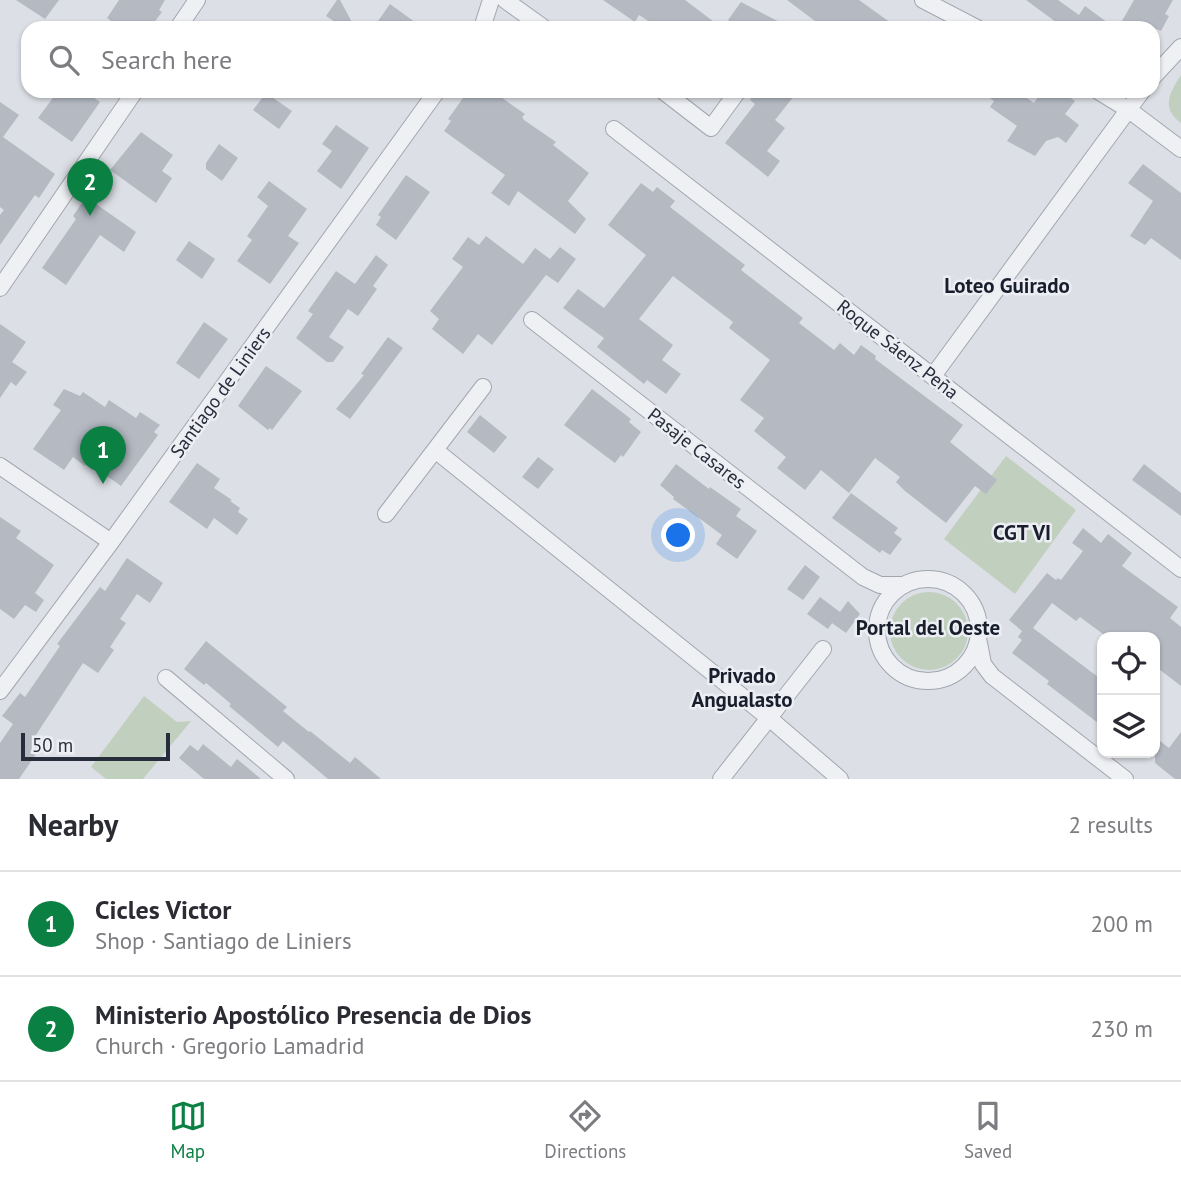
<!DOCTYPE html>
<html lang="en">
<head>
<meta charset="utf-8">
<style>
	body { margin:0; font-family:"PT Sans",sans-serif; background:#f2f2f3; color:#2b2b33 }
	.controls { position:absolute; right:21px; bottom:21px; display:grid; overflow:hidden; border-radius:14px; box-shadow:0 2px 5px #0004 }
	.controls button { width:63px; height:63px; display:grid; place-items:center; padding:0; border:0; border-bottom:2px solid #e1e1e2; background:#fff; color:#2b2b33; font:35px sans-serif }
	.scale { position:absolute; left:21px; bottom:18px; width:149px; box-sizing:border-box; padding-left:7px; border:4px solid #272d3b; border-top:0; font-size:19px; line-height:24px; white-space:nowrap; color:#272d3b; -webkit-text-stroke:5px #eceef4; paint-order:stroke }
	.you { position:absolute; left:679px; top:536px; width:24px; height:24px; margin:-18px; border:5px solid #fff; border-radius:50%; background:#1a73e8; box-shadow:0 0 0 10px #1a73e833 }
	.badge { display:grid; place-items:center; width:46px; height:46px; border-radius:50%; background:#0b8043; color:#fff; font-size:23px; font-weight:700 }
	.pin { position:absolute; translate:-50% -58px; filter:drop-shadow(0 2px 4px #0008) }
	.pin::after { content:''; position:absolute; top:37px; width:24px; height:21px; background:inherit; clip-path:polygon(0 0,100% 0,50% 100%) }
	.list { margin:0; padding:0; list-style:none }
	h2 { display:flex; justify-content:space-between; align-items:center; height:91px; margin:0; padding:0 28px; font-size:30px }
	h2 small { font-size:23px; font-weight:400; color:#7c7c81 }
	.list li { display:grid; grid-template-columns:46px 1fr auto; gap:21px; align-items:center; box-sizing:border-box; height:105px; padding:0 28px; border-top:2px solid #e1e1e2 }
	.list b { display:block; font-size:26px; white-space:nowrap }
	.list p { margin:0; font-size:23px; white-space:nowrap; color:#7c7c81 }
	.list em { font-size:23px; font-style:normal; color:#7c7c81 }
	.icon { flex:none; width:38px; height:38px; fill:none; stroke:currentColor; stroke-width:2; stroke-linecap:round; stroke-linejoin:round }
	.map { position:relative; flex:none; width:1181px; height:779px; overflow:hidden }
	.search { position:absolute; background:#fff; box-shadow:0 2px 5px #0004; left:21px; right:21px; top:21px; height:77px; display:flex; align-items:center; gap:18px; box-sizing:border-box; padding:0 24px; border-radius:21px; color:#7c7c81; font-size:26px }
	.sheet { height:301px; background:#fff }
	nav { display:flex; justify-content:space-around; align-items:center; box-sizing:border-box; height:98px; border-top:2px solid #e1e1e2; background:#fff; font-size:19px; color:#7c7c81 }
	nav a { display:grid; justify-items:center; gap:4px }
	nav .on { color:#0b8043 }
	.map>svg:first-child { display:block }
	.green { fill:#c1cfbe }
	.building { fill:#b4b9c2 }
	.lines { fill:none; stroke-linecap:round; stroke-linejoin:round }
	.minor-casing { stroke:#a2a7af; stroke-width:18 }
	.minor { stroke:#eff0f4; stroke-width:16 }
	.labels { text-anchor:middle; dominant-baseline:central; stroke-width:5; stroke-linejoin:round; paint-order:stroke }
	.street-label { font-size:19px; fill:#272d3b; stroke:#eceef4 }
	.neighbourhood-label { font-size:21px; font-weight:bold; fill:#191e2c; stroke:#eceef4 }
</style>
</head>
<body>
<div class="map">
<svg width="1181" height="779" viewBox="0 0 1181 779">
	<rect width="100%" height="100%" fill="#dce0e6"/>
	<!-- green -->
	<path class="green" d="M1181,75V123C1161,109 1169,93 1181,75Z
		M1006,456L1076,510L1015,594L944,539Z
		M890 631a39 39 0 1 1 78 0a39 39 0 1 1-78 0Z
		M144,696L177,722L191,721L143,779H106L91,767Z"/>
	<!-- building -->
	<path class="building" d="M16,0H59L45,19Z
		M119,0H165L159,10L162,12L150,28H121L107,18Z
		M337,0H340L355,28H344L326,16Z
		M603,0H685L722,28H659L639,15L635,22Z
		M787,0H859L898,28H810L815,21Z
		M1026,0H1058L1079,15L1085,6L1115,28H1064Z
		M1134,0H1173L1165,14L1169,16L1161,31L1154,28H1118Z
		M741,2L791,28H740L728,20Z
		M390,4L423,28H373Z
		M58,91H84L100,102L72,142L38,118Z
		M468,91H492L525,114L522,117L524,120L556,142L553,145L589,173L568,201L586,219L575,234L518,191L509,206L491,193L505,175L444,131L451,121L448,119Z
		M756,91H798L775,120L785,128L767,151L780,161L768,177L725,143L755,104L750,100Z
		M980,91H1017L1034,103L1042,91H1061L1075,101L1065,114L1079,125L1066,143L1058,137L1046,141L1035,156L1007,141L1017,126L990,107L994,101Z
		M266,93L292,111L279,129L253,110Z
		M0,102L19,115L3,137L55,174L39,198L35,195L0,245V215L4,210L0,207Z
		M336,125L369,148L341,189L317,171L332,151L322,144Z
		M141,132L173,155L162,171L172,178L156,203L110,170Z
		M219,144L238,158L222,181L206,169V163Z
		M1143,164L1181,193V260L1151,238L1145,245L1130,236L1153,201L1128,183Z
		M406,175L430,192L396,240L376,225L381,217L378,215Z
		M269,181L307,209L288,236L299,243L270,284L237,261L252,240L247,236L268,206L257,197Z
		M641,183L653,192L657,187L675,201L670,207L745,265L741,270L803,318L799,323L834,350L840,343L854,355L861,345L876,356L875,359L963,425L950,442L997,480L986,494L975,486L946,523L905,491L896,482L900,477L875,458L849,493L821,470L805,490L777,468L786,457L754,431L764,418L740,400L770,360L729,328L733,322L673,276L639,319L673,345L662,360L681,374L666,394L647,380L644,384L597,347L604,338L563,308L578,289L604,308L646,255L608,225Z
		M86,197L136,232L124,252L100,235L66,285L42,268L76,219L73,216Z
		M486,236L523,264L535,248L550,259L560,247L576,259L558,283L546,275L492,345L478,334L463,354L432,329L439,319L430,311L463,267L452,259L468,237L479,245Z
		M189,241L215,259L202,279L176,260Z
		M376,255L388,265L373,286L377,289L358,316L348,309L329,337L344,347L333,362H327L296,338L313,314L308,311L336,271L355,284Z
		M204,322L228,339L199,379L176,363Z
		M0,324L26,342L12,362L27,372L16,386L11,382L0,398Z
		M388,337L403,348L350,419L336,409L364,375L361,374Z
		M266,366L302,391L272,430L270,428L268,430L238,406Z
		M64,389L80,396L83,392L105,407L109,400L136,418L140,412L160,425L154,432L158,435L121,486L87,462L85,466L73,457L64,470L33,449L61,410L53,405Z
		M592,389L631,419L629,422L641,432L623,457L621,455L615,463L564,425Z
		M480,415L507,437L494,453L467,432Z
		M538,457L554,469L538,489L522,477Z
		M197,463L220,479L214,488L232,500L230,501L240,508L238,512L248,519L237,535L214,518L207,529L169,502Z
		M676,464L709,489L710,487L741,509L736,516L757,531L737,559L716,544L722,535L673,499L674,497L660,485Z
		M1144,464L1181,493V516L1132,480Z
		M851,493L898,528L894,533L902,539L890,555L882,550L880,553L832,518Z
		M0,517L21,531L16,538L54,565L35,593L44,600L36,612L25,605L14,619L0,609Z
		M1083,528L1101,543L1108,534L1132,553L1122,566L1178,607L1170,618L1181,627V686L1155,666V637H1107L1080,617L1076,621L1052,603L1033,628L1102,680V726L1047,684L1049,681L1012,653L1022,640L1018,637L1022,631L1009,620L1047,573L1056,580L1058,578L1061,580L1083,551L1072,543Z
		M127,558L163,583L150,603L137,594L120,619L126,623L110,647L114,650L98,673L83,663L34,738L43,744L19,779H0V743L13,724L2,716L20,693L25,697L60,646L57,644L100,587L105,591Z
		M805,565L820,577L803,600L787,589Z
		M820,597L840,612L848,601L860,614L846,633L832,623L828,629L807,614Z
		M206,641L287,707L283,711L309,732L310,731L350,763L355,757L381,779H328L283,741L278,747L229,706L231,704L206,683L204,685L184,669Z
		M1181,732V779H1175L1155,763V737L1169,748Z
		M203,744L231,767L237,759L261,779H204L179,758L190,745L198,751Z"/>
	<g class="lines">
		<defs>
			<path id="minor" d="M505,0L544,28
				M923,0L977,28
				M178,28L197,0
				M482,28L491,0
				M1153,77L1181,47
				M663,91L711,128L738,91
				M1098,91L1129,110L1181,149
				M614,129L1181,569
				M0,288L135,91
				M532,320L863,577L880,585H904
				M933,376L1142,91
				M435,450L769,718L840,779
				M0,466L111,542
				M386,514L483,387
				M877 630a51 51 0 1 1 102 0a51 51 0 1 1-102 0Z
				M979,643L983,664L992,676L1125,779
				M166,678L286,779
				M0,691L111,542L437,91
				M721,779L823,649"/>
		</defs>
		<!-- minor casing -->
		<use href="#minor" class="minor-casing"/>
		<!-- minor -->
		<use href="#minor" class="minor"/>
	</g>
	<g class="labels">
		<!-- street labels -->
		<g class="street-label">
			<text transform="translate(898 349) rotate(38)">Roque Sáenz Peña</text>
			<text transform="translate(220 392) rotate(-54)">Santiago de Liniers</text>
			<text transform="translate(697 448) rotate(38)">Pasaje Casares</text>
		</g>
		<!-- neighbourhood labels -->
		<g class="neighbourhood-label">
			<text x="1007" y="285">Loteo Guirado</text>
			<text x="1022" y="532">CGT VI</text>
			<text x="928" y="627">Portal del Oeste</text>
			<text x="742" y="675">Privado<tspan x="742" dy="24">Angualasto</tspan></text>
		</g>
	</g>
</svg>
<div class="controls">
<button><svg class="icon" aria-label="locate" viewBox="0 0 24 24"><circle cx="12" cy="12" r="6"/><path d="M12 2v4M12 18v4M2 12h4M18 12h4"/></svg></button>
<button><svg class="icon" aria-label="layers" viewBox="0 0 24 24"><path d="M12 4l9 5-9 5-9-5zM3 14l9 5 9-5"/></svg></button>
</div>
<div class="scale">50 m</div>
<div class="you"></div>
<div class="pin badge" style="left:103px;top:484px">1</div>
<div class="pin badge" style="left:90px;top:216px">2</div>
<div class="search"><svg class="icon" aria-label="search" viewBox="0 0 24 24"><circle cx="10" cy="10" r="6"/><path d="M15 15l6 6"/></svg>Search here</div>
</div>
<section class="sheet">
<h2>Nearby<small>2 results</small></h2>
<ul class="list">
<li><span class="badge">1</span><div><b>Cicles Victor</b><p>Shop · Santiago de Liniers</p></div><em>200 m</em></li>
<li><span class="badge">2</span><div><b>Ministerio Apostólico Presencia de Dios</b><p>Church · Gregorio Lamadrid</p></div><em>230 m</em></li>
</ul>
</section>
<nav>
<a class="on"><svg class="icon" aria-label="map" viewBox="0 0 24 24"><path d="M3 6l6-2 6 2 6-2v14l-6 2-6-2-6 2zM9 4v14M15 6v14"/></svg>Map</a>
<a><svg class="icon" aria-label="directions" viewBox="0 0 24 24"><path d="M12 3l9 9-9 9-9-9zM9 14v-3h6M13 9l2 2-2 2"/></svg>Directions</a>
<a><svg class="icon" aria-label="saved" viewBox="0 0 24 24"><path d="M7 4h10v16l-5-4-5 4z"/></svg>Saved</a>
</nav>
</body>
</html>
